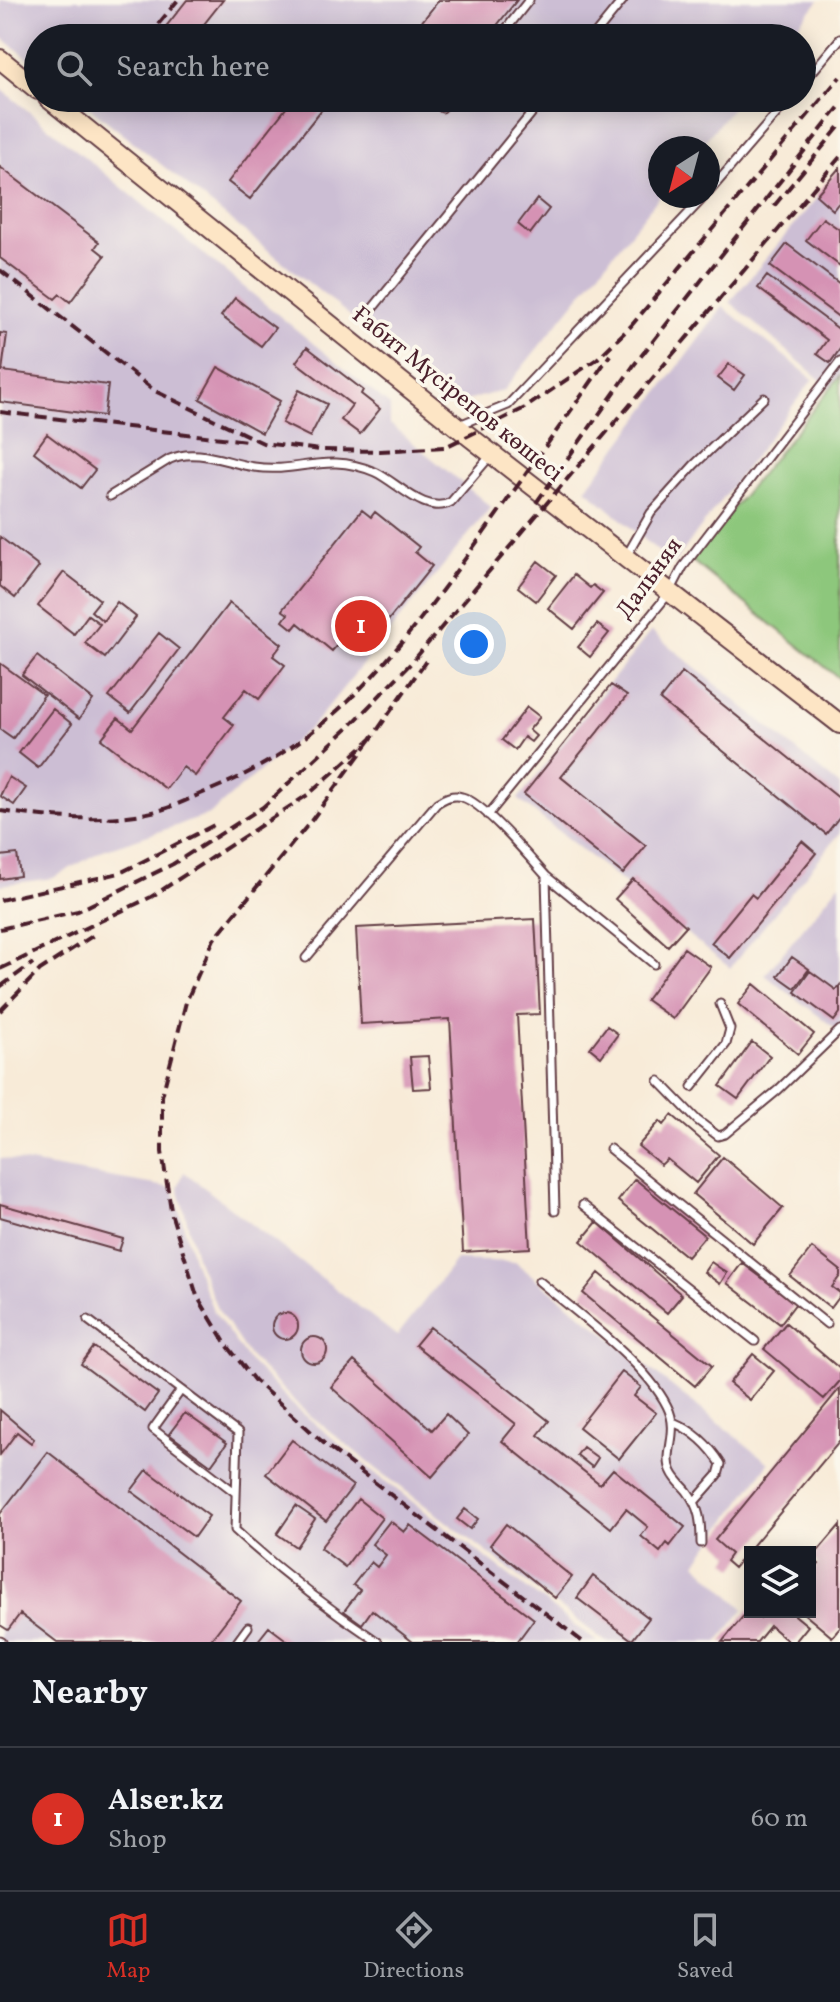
<!DOCTYPE html>
<html lang="en">
<head>
<meta charset="utf-8">
<style>
	body { margin:0; font-family:Vollkorn,serif; background:#20242c; color:#f1f3f6 }
	.controls { position:absolute; right:24px; bottom:24px; display:grid; overflow:hidden; border-radius:0px; box-shadow:0 4px 20px #0003 }
	.controls button { width:72px; height:72px; display:grid; place-items:center; padding:0; border:0; border-bottom:2px solid #363941; background:#171b24; color:#f1f3f6; font:40px sans-serif }
	.compass { position:absolute; left:648px; top:136px; width:72px; height:72px; border-radius:50%; background:#171b24; box-shadow:0 4px 20px #0003; rotate:216deg }
	.you { position:absolute; left:474px; top:644px; width:28px; height:28px; margin:-20px; border:6px solid #fff; border-radius:50%; background:#1a73e8; box-shadow:0 0 0 12px #1a73e833 }
	.badge { display:grid; place-items:center; width:52px; height:52px; border-radius:50%; background:#d93025; color:#fff; font-size:26px; font-weight:700 }
	.pin { position:absolute; translate:-50% -50%; border:4px solid #fff; box-shadow:0 2px 8px #0006 }
	.list { margin:0; padding:0; list-style:none }
	h2 { display:flex; justify-content:space-between; align-items:center; height:104px; margin:0; padding:0 32px; font-size:34px }
	h2 small { font-size:26px; font-weight:400; color:#9ea1a6 }
	.list li { display:grid; grid-template-columns:52px 1fr auto; gap:24px; align-items:center; box-sizing:border-box; height:144px; padding:0 32px; border-top:2px solid #363941 }
	.list b { display:block; font-size:30px; white-space:nowrap }
	.list p { margin:0; font-size:26px; white-space:nowrap; color:#9ea1a6 }
	.list em { font-size:26px; font-style:normal; color:#9ea1a6 }
	.icon { flex:none; width:44px; height:44px; fill:none; stroke:currentColor; stroke-width:2; stroke-linecap:round; stroke-linejoin:round }
	.map { position:relative; flex:none; width:840px; height:1642px; overflow:hidden }
	.search { position:absolute; background:#171b24; box-shadow:0 4px 20px #0003; left:24px; right:24px; top:24px; height:88px; display:flex; align-items:center; gap:20px; box-sizing:border-box; padding:0 28px; border-radius:44px; color:#9ea1a6; font-size:30px }
	.sheet { height:248px; background:#171b24 }
	nav { display:flex; justify-content:space-around; align-items:center; box-sizing:border-box; height:112px; border-top:2px solid #363941; background:#171b24; font-size:22px; color:#9ea1a6 }
	nav a { display:grid; justify-items:center; gap:4px }
	nav .on { color:#d93025 }
	.map>svg:first-child { display:block }
	.industrial { fill:#ccbed4 }
	.green { fill:#8dc77c; stroke:#6c7354; stroke-width:2 }
	.building { fill:#d592b4 }
	.lines { fill:none; stroke-linecap:round; stroke-linejoin:round }
	.lane-casing { stroke:#643e45; stroke-width:11 }
	.secondary-casing { stroke:#643e45; stroke-width:22 }
	.lane { stroke:#fff; stroke-width:7 }
	.secondary { stroke:#fde5c5; stroke-width:18 }
	.rail { stroke:#4a1f2b; stroke-width:4; stroke-dasharray:12 6; stroke-linecap:butt }
	.labels { text-anchor:middle; dominant-baseline:central; stroke-width:7; stroke-linejoin:round; paint-order:stroke }
	.street-label { font-size:24px; fill:#4a1f2b; stroke:#fbf7ec }
</style>
</head>
<body>
<div class="map">
<svg width="840" height="1642" viewBox="0 0 840 1642">
	<rect width="100%" height="100%" fill="#fbf7ec"/>
	<filter id="ink" filterUnits="userSpaceOnUse"><feTurbulence type="fractalNoise" baseFrequency=".0125" numOctaves="2"/><feDisplacementMap in="SourceGraphic" scale="16" xChannelSelector="R" yChannelSelector="G"/><feConvolveMatrix kernelMatrix="1 2 1 2 8 2 1 2 1" color-interpolation-filters="sRGB"/></filter>
	<filter id="wash" filterUnits="userSpaceOnUse"><feTurbulence type="fractalNoise" baseFrequency=".006" numOctaves="4" result="noise"/><feDisplacementMap in="SourceGraphic" scale="32" xChannelSelector="R" yChannelSelector="G"/><feGaussianBlur stdDeviation="1.8" result="paint"/><feColorMatrix in="noise" values="0 0 0 0 0 0 0 0 0 0 0 0 0 0 0 0 0 1.4 0 .05"/><feComposite in="paint" operator="in"/></filter>
	<g filter="url(#wash)">
		<rect width="100%" height="100%" fill="#f8ebd8"/>
		<!-- industrial -->
		<path class="industrial" d="M0,0H819L788,38H38V66L0,36Z
			M0,88L390,406V424L491,507L313,725L209,815L103,850L53,878L0,885Z
			M78,98H740L699,148H660V196L504,390L459,403Z
			M840,170V376L830,388L730,302Z
			M723,307L813,379L673,564L586,489Z
			M651,631L840,786V833L730,968L518,799Z
			M840,883V1032L765,975Z
			M0,1158L173,1188L194,1262L213,1310L247,1359L295,1407L376,1474L597,1642H0Z
			M184,1172L397,1336L456,1260L515,1262L769,1463L696,1563L744,1609L718,1642H606L378,1470L301,1408L249,1356L217,1308L197,1260L178,1187Z"/>
		<!-- green -->
		<path class="green" d="M840,376V679L691,560Z"/>
		<g id="blocks">
			<!-- building -->
			<path class="building" d="M187,0H223L193,38H157Z
				M439,0H517L487,38H409Z
				M294,98H331L250,199L228,182Z
				M0,167L99,242L95,248L105,256L70,302L60,294L55,299L0,258Z
				M840,167V201L833,210L816,195Z
				M537,199L549,209L530,234L518,224Z
				M823,218L840,230V266L806,240Z
				M787,244L840,284V318L770,266Z
				M767,276L840,330V349L830,363L817,354L827,340L758,288Z
				M235,298L275,328L261,346L221,316Z
				M0,333L7,334L2,371L108,385L104,416L0,402Z
				M307,347L363,390L361,394L380,409L360,434L341,420L352,405L296,362Z
				M729,364L745,375L734,390L718,378Z
				M218,367L280,401L262,433L200,399Z
				M299,390L327,404L310,437L282,423Z
				M47,434L95,470L81,488L34,452Z
				M362,510L371,517L375,512L419,547L415,552L432,566L362,653L343,638L332,651L298,623L293,629L283,621L288,614L282,610Z
				M0,537L39,567L15,598L0,586Z
				M538,561L556,575L536,601L518,587Z
				M64,572L100,600L91,611L103,621L117,602L136,617L105,658L85,643L100,624L88,615L74,634L38,606Z
				M574,575L590,588L593,585L603,593L574,629L548,608Z
				M229,603L282,644L273,656L285,665L259,699L246,689L224,717L234,725L195,776L183,767L166,789L101,739L118,718L132,729Z
				M597,624L609,633L590,657L578,647Z
				M159,633L179,649L130,713L109,697Z
				M37,656L93,700L79,719L22,675Z
				M0,663L44,695L13,738L0,729Z
				M682,672L840,799V816L826,834L660,700Z
				M611,685L627,696L561,777L646,846L623,874L524,794Z
				M527,707L540,717L529,730L536,736L531,742L524,737L515,750L502,740Z
				M53,709L72,724L38,768L19,753Z
				M9,777L26,788L14,805L0,796Z
				M802,841L816,853L730,958L711,943L751,894L756,898Z
				M17,854L20,876L0,879V856Z
				M633,879L686,926L668,946L615,899Z
				M535,919L540,1014L517,1015L530,1248L463,1252L450,1019L361,1024L356,928Z
				M684,948L711,967L673,1019L646,1000Z
				M792,957L809,969L795,988L778,976Z
				M810,971L836,990L840,985V1013L834,1021L795,992Z
				M754,984L814,1034L798,1054L738,1004Z
				M607,1026L618,1034L601,1057L590,1048Z
				M752,1042L770,1056L738,1099L720,1086Z
				M428,1056L431,1088L413,1089L410,1057Z
				M672,1115L719,1155L696,1183L667,1159L661,1165L638,1146L660,1121L664,1125Z
				M723,1157L783,1208L753,1244L693,1194Z
				M635,1179L705,1236L687,1257L618,1201Z
				M0,1204L123,1239L119,1251L0,1217Z
				M597,1222L682,1295L667,1313L581,1241Z
				M812,1248L840,1270V1276L832,1287L840,1293V1296L831,1308L790,1276Z
				M711,1262L727,1273L720,1284L704,1272Z
				M742,1263L796,1303L780,1324L727,1283Z
				M599,1273L712,1366L695,1386L583,1293Z
				M272 1326a13 13 0 1 1 26 0a13 13 0 1 1-26 0Z
				M786,1323L840,1369V1381L824,1399L764,1349Z
				M430,1327L549,1421L538,1435L600,1484L613,1469L685,1527L670,1546L667,1543L660,1552L641,1536L648,1527L626,1509L611,1528L502,1441L516,1424L415,1345Z
				M301 1350a13 13 0 1 1 26 0a13 13 0 1 1-26 0Z
				M94,1347L158,1394L145,1412L81,1364Z
				M753,1354L774,1371L750,1400L729,1383Z
				M354,1361L432,1430L446,1414L468,1435L432,1477L331,1387Z
				M622,1372L641,1387L634,1396L656,1413L619,1459L579,1427Z
				M840,1388V1441L734,1568L726,1561L731,1554L715,1540Z
				M0,1410L34,1439L31,1443L17,1432L0,1455Z
				M185,1413L227,1443L211,1465L169,1434Z
				M292,1440L353,1486L326,1521L266,1474Z
				M583,1447L598,1458L592,1467L577,1455Z
				M48,1452L241,1601L209,1642H57L20,1614L8,1630L0,1625V1514Z
				M147,1470L209,1516L194,1537L131,1491Z
				M358,1499L382,1518L345,1567L320,1548Z
				M296,1506L315,1519L296,1547L277,1534Z
				M465,1509L478,1519L470,1529L457,1519Z
				M390,1521L404,1532L410,1525L534,1619L517,1642H413L372,1610L362,1624L344,1611L360,1590L353,1585L371,1562L377,1567L386,1555L372,1544Z
				M506,1524L572,1577L555,1598L490,1545Z
				M840,1525V1628L832,1637L802,1612H810V1574L819,1564L812,1558Z
				M593,1576L649,1618L632,1640L577,1598Z
				M750,1608V1612L760,1618L765,1612H791L808,1626L795,1642H789L770,1626L757,1642H722Z
				M269,1627L289,1642H257Z"/>
		</g>
	</g>
	<g filter="url(#ink)">
		<use href="#blocks" fill-opacity="0" stroke="#643e45" stroke-width="2"/>
		<g class="lines">
			<defs>
				<path id="lane" d="M499,38L529,0
					M592,38L623,0
					M802,84L840,39
					M442,108L451,98
					M708,193L790,98
					M373,308L544,98
					M459,425L508,405L705,196
					M110,496L170,459C196,447 227,463 254,467C300,474 325,451 375,472C397,482 426,516 451,502L492,454
					M627,555L651,513L694,465L764,398
					M488,815L670,592L683,567L840,362
					M546,876L654,964
					M306,958L437,803C445,798 452,794 462,797C484,803 529,857 546,876L555,1211
					M659,1081L697,1120L718,1136L725,1134L778,1090L840,1030
					M692,1087L726,1044L730,1029L720,1004
					M610,1149L827,1324
					M583,1205L755,1341
					M539,1281C578,1314 644,1361 667,1406C681,1433 662,1454 672,1472C675,1479 682,1485 687,1491C700,1508 701,1522 701,1543
					M88,1320L238,1433L235,1530C283,1574 324,1606 378,1642
					M181,1390L153,1429L236,1493
					M673,1422C694,1431 709,1445 721,1464L718,1475L695,1501
					M0,1641L2,1642
					M237,1642L248,1627"/>
				<path id="secondary" d="M0,59L38,90
					M48,98L470,437L840,724"/>
			</defs>
			<!-- lane casing -->
			<use href="#lane" class="lane-casing"/>
			<!-- secondary casing -->
			<use href="#secondary" class="secondary-casing"/>
			<!-- lane -->
			<use href="#lane" class="lane"/>
			<!-- secondary -->
			<use href="#secondary" class="secondary"/>
			<!-- rail -->
			<path class="rail" d="M147,38L178,0
				M774,206L840,126
				M0,270L155,391L263,443L320,450L380,451L445,447L525,408L597,359L631,326L840,77
				M0,412L247,441
				M536,503L634,365L840,106
				M371,739L311,821L214,939L186,1002L162,1096V1152L172,1216L197,1296L226,1344L254,1380L327,1446L583,1642
				M0,811C52,818 105,823 157,811C174,807 192,797 208,791C340,738 403,644 483,534C526,474 568,415 610,355
				M0,900L120,873L218,823
				M0,929L78,911L173,864L263,807L350,726L413,661L840,157
				M0,969L151,897L309,794L371,739L428,658
				M0,987L33,963
				M0,1011L40,970L97,933"/>
		</g>
	</g>
	<g class="labels">
		<!-- street labels -->
		<g class="street-label">
			<text transform="translate(457 395) rotate(39)">Ғабит Мүсірепов көшесі</text>
			<text transform="translate(650 579) rotate(-54)">Дальняя</text>
		</g>
	</g>
</svg>
<div class="controls">
<button><svg class="icon" aria-label="layers" viewBox="0 0 24 24"><path d="M12 4l9 5-9 5-9-5zM3 14l9 5 9-5"/></svg></button>
</div>
<svg class="compass" viewBox="-18 -18 36 36"><path d="M0-13l5 13h-10z" fill="#e53935"/><path d="M0 13l5-13h-10z" fill="#9ea1a6"/></svg>
<div class="you"></div>
<div class="pin badge" style="left:361px;top:626px">1</div>
<div class="search"><svg class="icon" aria-label="search" viewBox="0 0 24 24"><circle cx="10" cy="10" r="6"/><path d="M15 15l6 6"/></svg>Search here</div>
</div>
<section class="sheet">
<h2>Nearby<small></small></h2>
<ul class="list">
<li><span class="badge">1</span><div><b>Alser.kz</b><p>Shop</p></div><em>60 m</em></li>
</ul>
</section>
<nav>
<a class="on"><svg class="icon" aria-label="map" viewBox="0 0 24 24"><path d="M3 6l6-2 6 2 6-2v14l-6 2-6-2-6 2zM9 4v14M15 6v14"/></svg>Map</a>
<a><svg class="icon" aria-label="directions" viewBox="0 0 24 24"><path d="M12 3l9 9-9 9-9-9zM9 14v-3h6M13 9l2 2-2 2"/></svg>Directions</a>
<a><svg class="icon" aria-label="saved" viewBox="0 0 24 24"><path d="M7 4h10v16l-5-4-5 4z"/></svg>Saved</a>
</nav>
</body>
</html>
